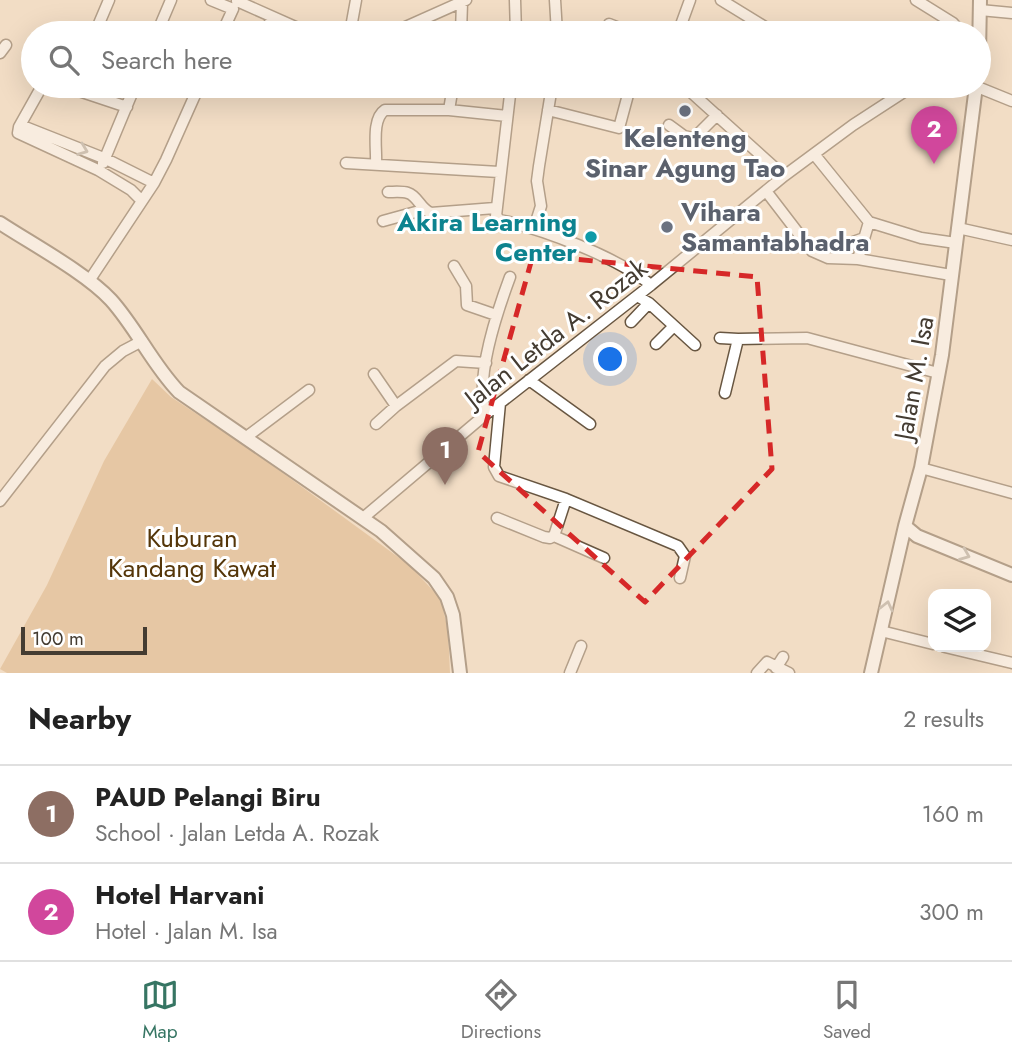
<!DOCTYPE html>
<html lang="en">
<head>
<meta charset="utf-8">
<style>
	body { margin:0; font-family:Jost,sans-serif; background:#f6f6f6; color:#222 }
	.controls { position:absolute; right:21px; bottom:21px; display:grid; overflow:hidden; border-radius:14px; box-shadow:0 7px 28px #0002 }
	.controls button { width:63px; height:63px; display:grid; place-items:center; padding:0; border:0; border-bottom:2px solid #e0e0e0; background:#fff; color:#222; font:35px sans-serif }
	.scale { position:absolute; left:21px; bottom:18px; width:126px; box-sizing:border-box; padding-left:7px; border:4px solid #443c32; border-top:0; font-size:19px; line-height:24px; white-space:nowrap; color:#443c32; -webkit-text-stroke:5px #fff; paint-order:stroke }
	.you { position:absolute; left:611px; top:360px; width:24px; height:24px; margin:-18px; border:5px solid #fff; border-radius:50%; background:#1a73e8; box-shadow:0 0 0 10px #1a73e833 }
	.badge { display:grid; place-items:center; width:46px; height:46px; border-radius:50%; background:#367563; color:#fff; font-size:23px; font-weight:700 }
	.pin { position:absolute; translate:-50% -58px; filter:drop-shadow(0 2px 4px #0008) }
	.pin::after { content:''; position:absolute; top:37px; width:24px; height:21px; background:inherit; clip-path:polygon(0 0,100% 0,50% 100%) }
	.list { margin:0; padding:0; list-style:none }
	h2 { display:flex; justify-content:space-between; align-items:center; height:91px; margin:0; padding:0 28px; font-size:30px }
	h2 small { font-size:23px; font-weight:400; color:#767676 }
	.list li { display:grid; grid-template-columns:46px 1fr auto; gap:21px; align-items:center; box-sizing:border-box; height:98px; padding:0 28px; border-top:2px solid #e0e0e0 }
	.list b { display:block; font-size:26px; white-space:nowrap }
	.list p { margin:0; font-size:23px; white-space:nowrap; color:#767676 }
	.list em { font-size:23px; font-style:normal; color:#767676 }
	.icon { flex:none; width:38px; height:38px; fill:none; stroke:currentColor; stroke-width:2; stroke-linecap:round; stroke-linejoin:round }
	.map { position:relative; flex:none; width:1012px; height:673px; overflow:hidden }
	.search { position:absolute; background:#fff; box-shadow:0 7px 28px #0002; left:21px; right:21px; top:21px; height:77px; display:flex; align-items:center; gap:18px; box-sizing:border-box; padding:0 24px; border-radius:38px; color:#767676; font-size:26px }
	.sheet { height:287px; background:#fff }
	nav { display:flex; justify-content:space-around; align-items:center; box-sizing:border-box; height:98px; border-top:2px solid #e0e0e0; background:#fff; font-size:19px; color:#767676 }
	nav a { display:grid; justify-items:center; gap:4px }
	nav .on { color:#367563 }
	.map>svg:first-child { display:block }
	.green { fill:#d8ae7c }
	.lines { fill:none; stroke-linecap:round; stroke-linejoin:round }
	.street-casing { stroke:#685641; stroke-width:13 }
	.secondary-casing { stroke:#685641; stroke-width:16 }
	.street { stroke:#fff; stroke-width:10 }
	.secondary { stroke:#fff; stroke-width:12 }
	.oneway { stroke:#a29e98 }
	.marked { fill:none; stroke:#d62828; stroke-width:5; stroke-dasharray:14 9; stroke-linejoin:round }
	.worship-dot { fill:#6b7280; stroke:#fff; stroke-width:2.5 }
	.culture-dot { fill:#0f9aa8; stroke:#fff; stroke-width:2.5 }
	.labels { text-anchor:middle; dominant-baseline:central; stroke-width:6; stroke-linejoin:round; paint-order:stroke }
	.worship-label { font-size:26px; font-weight:bold; fill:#5b616d; stroke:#fff }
	.culture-label { font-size:26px; font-weight:bold; fill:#0d838f; stroke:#fff; text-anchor:end }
	.street-label { font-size:26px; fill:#443c32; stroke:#fff }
	.park-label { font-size:26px; fill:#553609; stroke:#fff }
</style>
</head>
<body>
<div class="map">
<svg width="1012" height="673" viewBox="0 0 1012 673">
	<rect width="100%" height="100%" fill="#f2ddc5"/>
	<!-- green -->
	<path class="green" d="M152,379L171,397L250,449L409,565L441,599L448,631L450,673H7L0,669L47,585L104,461Z"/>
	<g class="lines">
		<defs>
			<path id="street" d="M211,0L233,9L222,33
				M515,0L516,33
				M555,0L557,33
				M721,0L775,33
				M916,0L953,23L962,33
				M237,1L300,29
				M980,10L1012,13
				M609,24L632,33
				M95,33L109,0
				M157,33L171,0
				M265,33L272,18
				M350,33L356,0
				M392,33L466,0
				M461,33L462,2
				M678,33L690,0
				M0,53L6,45
				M42,86L19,127L18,133L98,170L131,190L142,201
				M64,86L127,107
				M511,86L496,216L500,220C543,229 617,257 651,285
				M689,86L693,94L784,176
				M975,86L1012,101
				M449,110L453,86
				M548,110L619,128L629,91L623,86
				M20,125L106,159L154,183
				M669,125L684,136L694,138L717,115
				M814,154L869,222L921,238L956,243
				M103,163L135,86
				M346,163L499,172
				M376,164C377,149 371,119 385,110H449L507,116
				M766,191L812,251L828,258L858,259L869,222
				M388,192C394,192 402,191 408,193C418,196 420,209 431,213L495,208
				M383,221L423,210
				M534,228L541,206L537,181L539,166L552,86
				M958,228L1012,240
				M836,258L853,242L864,238
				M858,259L951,275
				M454,266L466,286L467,305L496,315
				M89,281L154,183L166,160L199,86
				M637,296L649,303L695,345
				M631,322L649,303
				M720,338L738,339
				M656,344L674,326
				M374,374L396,406
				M529,380L590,424
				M725,393L738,339L807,338L938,373
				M500,403L494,467L499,476L566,499L678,546L685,556L680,578
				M486,414C474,379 497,312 510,277
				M376,424L396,406L456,361L486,363
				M245,438L309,390
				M921,468L1012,493
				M566,499L554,536L604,558
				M0,501L105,366L123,351L142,341
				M363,518L486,414L651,285L784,176L853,125L913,86
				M497,518L544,537L550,538L554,536
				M881,631L933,644
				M945,647L1012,663
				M776,668L783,657
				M570,673L581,646
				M757,673L767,662L789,673"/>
			<path id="secondary" d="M979,53L980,0
				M0,223C32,244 86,273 111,300C137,329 152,364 179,392L381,531L434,578L447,597L453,615L460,673
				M905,526L917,536L1012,575
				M871,673L905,526L921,468L942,355L976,86"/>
		</defs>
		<!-- street casing -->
		<use href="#street" class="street-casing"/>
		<!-- secondary casing -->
		<use href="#secondary" class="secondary-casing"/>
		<!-- street -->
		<use href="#street" class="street"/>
		<!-- secondary -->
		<use href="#secondary" class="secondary"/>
	</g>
	<!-- one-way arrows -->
	<defs><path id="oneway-chevron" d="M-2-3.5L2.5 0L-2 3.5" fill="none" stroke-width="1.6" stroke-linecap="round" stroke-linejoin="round" transform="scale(1.75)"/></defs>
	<g class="oneway">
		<use href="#oneway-chevron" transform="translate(83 150) rotate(21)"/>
		<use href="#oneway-chevron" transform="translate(965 555) rotate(22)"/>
		<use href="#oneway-chevron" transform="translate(887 606) rotate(-77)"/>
	</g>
	<!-- marked area -->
	<path d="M0 0H1012V673H0ZM533,255L757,277L772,469L645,602L478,452Z" fill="#f2ddc5" fill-opacity=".55" fill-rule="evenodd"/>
	<path class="marked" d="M533,255L757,277L772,469L645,602L478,452Z"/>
	<!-- markers -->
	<g class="worship-dot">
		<circle cx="685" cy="111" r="7"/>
		<circle cx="667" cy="227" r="7"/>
	</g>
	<circle class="culture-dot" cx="591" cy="237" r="7"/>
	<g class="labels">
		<!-- worship labels -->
		<g class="worship-label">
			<text x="685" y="138">Kelenteng<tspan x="685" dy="30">Sinar Agung Tao</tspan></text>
			<text x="681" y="212" text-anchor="start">Vihara<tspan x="681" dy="30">Samantabhadra</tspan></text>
		</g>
		<!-- culture labels -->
		<g class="culture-label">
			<text x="577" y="222">Akira Learning<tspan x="577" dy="30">Center</tspan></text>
		</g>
		<!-- street labels -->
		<g class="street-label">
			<text transform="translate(556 333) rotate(-38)">Jalan Letda A. Rozak</text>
			<text transform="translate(914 378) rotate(-80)">Jalan M. Isa</text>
		</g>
		<!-- park labels -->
		<g class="park-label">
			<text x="192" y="538">Kuburan<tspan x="192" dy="30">Kandang Kawat</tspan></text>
		</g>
	</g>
</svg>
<div class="controls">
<button><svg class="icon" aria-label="layers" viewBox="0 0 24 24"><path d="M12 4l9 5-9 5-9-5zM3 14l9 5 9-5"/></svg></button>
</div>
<div class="scale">100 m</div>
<div class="you"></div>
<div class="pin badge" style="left:445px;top:485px;background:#8d6e63">1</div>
<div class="pin badge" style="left:934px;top:164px;background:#d1479c">2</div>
<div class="search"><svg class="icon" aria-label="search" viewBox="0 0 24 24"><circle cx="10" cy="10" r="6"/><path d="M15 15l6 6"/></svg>Search here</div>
</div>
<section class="sheet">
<h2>Nearby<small>2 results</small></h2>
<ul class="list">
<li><span class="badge" style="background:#8d6e63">1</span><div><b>PAUD Pelangi Biru</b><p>School · Jalan Letda A. Rozak</p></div><em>160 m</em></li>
<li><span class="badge" style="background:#d1479c">2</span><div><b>Hotel Harvani</b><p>Hotel · Jalan M. Isa</p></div><em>300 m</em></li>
</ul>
</section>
<nav>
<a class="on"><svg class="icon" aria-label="map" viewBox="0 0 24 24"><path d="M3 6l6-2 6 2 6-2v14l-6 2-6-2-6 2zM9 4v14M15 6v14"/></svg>Map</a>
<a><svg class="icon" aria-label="directions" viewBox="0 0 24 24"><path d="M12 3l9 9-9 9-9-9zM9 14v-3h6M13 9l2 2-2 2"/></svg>Directions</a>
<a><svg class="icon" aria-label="saved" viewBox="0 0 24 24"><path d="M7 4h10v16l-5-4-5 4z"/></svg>Saved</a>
</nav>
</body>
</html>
